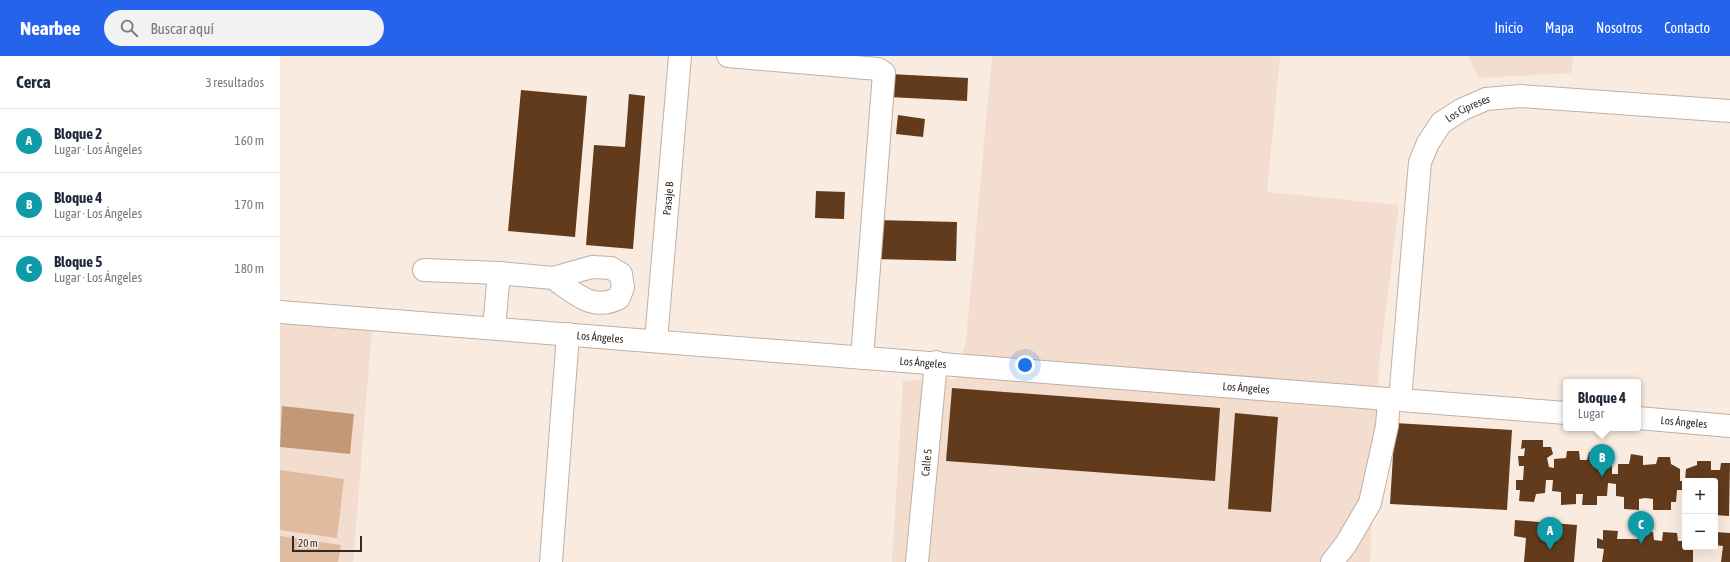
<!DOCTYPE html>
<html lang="es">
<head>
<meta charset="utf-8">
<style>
	body { margin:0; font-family:"Asap Condensed",sans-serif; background:#f2f2f3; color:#1f2937 }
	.controls { position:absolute; right:12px; bottom:12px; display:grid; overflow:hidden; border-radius:4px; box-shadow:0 4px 16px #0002 }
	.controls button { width:36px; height:36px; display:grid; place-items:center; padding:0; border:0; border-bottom:1px solid #e0e1e3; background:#fff; color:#1f2937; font:20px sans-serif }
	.scale { position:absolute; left:12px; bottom:10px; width:70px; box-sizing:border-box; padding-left:4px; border:2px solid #302a26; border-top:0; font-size:11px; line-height:14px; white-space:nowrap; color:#302a26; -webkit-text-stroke:3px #faebe0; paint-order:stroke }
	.you { position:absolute; left:745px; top:309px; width:14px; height:14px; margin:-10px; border:3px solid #fff; border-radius:50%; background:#1a73e8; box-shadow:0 0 0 6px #1a73e833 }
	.badge { display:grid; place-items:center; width:26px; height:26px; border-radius:50%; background:#2563eb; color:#fff; font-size:13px; font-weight:700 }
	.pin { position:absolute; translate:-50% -33px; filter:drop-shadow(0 1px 2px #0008) }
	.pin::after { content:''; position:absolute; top:21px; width:14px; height:12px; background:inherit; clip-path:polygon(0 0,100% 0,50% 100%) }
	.popup { position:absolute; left:1283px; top:323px; width:78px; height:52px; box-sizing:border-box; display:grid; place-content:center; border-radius:4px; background:#fff; filter:drop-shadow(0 1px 3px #0005); font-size:13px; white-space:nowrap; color:#747a83 }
	.popup b { font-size:15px; color:#1f2937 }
	.popup::after { content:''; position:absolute; left:50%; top:100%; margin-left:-8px; border:8px solid transparent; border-top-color:#fff }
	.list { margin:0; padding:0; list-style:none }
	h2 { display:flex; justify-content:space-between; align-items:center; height:52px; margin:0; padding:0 16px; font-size:17px }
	h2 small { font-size:13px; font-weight:400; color:#747a83 }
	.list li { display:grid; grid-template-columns:26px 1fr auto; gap:12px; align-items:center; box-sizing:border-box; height:64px; padding:0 16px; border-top:1px solid #e0e1e3 }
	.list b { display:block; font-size:15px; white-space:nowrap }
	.list p { margin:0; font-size:13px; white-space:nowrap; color:#747a83 }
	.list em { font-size:13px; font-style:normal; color:#747a83 }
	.icon { flex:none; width:22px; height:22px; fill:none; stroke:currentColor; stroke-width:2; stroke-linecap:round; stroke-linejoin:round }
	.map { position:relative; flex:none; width:1450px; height:506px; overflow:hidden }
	header { display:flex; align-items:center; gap:24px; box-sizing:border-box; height:56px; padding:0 20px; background:#2563eb; color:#fff }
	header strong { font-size:19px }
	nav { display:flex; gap:22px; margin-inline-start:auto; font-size:14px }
	.search { width:280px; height:36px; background:#f2f2f3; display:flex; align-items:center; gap:10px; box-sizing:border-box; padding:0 14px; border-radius:22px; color:#747a83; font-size:15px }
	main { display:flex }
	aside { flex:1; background:#fff }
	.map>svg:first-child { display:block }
	.built { fill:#f3ddce }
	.green { fill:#e1bba0 }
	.water { fill:#c39877 }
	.building { fill:#613b1c }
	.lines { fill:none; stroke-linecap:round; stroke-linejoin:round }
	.minor-casing { stroke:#beb0a6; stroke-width:24 }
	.minor { stroke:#fff; stroke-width:22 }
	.labels { text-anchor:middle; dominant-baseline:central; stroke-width:4; stroke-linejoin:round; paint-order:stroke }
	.street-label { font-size:11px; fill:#302a26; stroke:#faebe0 }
</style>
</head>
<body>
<header>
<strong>Nearbee</strong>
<div class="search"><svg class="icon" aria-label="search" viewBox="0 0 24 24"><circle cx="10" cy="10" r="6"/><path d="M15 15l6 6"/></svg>Buscar aquí</div>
<nav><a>Inicio</a><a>Mapa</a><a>Nosotros</a><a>Contacto</a></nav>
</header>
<main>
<aside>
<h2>Cerca<small>3 resultados</small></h2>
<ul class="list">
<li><span class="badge" style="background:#0f9aa8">A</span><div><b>Bloque 2</b><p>Lugar · Los Ángeles</p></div><em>160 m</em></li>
<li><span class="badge" style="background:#0f9aa8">B</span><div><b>Bloque 4</b><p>Lugar · Los Ángeles</p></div><em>170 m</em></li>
<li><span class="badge" style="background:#0f9aa8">C</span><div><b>Bloque 5</b><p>Lugar · Los Ángeles</p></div><em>180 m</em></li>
</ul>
</aside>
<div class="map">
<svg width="1450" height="506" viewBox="0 0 1450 506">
	<rect width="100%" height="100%" fill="#faebe0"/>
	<!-- built -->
	<path class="built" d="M712,0H1000L987,136L1119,149L1099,310L1090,506H612L623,325L675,323L686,285Z
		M1188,0H1293L1292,17L1198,22Z
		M0,267L92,273L73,506H0Z"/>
	<!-- green -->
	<path class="green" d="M0,414L64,423L57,482L0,474Z
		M0,480L61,489L58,506H0Z"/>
	<!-- water -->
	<path class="water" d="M2,350L74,358L70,398L0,391Z"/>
	<!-- building -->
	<path class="building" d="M610,18L688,22L687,45L609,41Z
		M241,34L307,40L295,181L228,175Z
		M349,38L365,40L353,193L306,189L314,89L345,91Z
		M618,59L645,63L643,81L616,78Z
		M536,135L565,136L564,163L535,162Z
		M596,164L677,166L676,205L595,203Z
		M672,332L940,352L935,425L666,405Z
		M955,357L998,361L991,456L948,453Z
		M1115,367L1232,374L1227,454L1110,448Z
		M1242,384H1263V391H1271L1273,398L1267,402L1269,411L1274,412V403L1286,402L1287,395H1299L1300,404H1307L1309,396H1323V402L1332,407V418H1338V408H1349L1351,398L1363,400V409L1376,408L1378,401H1390L1391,408L1400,413V425H1405V434H1397L1396,446H1391V454H1373V443L1365,442L1359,443V454L1344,453V441L1336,440V428L1328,427L1327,440H1317V449H1302L1303,438H1296V448L1281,449V436L1272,435L1273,424H1266L1265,437L1256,438L1254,446L1239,445L1240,434H1236V424H1243L1244,410H1239L1238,400H1244L1245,392L1241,393Z
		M1417,405H1431V414H1440L1441,407H1450L1449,460L1435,459V425H1405L1406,413L1417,409Z
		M1235,464L1297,469L1294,506H1244L1246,482L1234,480Z
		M1323,474L1338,475L1337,483H1363V475L1373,476L1374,484L1382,485L1383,476L1397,477L1398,485H1405V491H1413V506H1322L1324,493L1317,492V482L1323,484Z
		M1435,476L1450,477V506H1441L1443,490L1435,489Z"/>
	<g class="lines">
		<defs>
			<g id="minor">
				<path d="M448,0L598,13L604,17L582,302"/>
				<path d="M144,214L219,217L273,222L312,211L331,212L341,218L343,231L339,242C312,256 295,237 273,222"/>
				<path id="s1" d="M0,256L1286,357"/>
				<path d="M214,272L219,217"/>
				<path id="s2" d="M376,285L400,0"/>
				<path id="s3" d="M1120,344L1140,106L1148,87L1161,67L1181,54L1206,43L1241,40L1450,55"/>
				<path id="s4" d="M1358,362L1450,370"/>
				<path d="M271,506L288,278"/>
				<path id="s5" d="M637,506L656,306"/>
				<path d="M1052,506L1066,488L1090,447L1107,370L1109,343"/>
			</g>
		</defs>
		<!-- minor casing -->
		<use href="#minor" class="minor-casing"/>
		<!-- minor -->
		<use href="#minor" class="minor"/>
	</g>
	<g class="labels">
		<!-- street labels -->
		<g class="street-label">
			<text stroke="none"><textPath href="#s3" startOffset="314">Los Cipreses</textPath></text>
			<text stroke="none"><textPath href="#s2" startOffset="143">Pasaje B</textPath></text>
			<text stroke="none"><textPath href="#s1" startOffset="321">Los Ángeles</textPath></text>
			<text stroke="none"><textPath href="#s1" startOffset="645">Los Ángeles</textPath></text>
			<text stroke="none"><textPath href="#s1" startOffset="969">Los Ángeles</textPath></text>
			<text stroke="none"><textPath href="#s4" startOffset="46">Los Ángeles</textPath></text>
			<text stroke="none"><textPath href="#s5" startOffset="100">Calle 5</textPath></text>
		</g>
	</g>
</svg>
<div class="controls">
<button>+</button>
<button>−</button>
</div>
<div class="scale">20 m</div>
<div class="you"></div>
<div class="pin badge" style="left:1270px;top:494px;background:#0f9aa8">A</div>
<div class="pin badge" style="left:1322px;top:421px;background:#0f9aa8">B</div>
<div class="popup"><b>Bloque 4</b>Lugar</div>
<div class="pin badge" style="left:1361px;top:488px;background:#0f9aa8">C</div>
</div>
</main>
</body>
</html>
